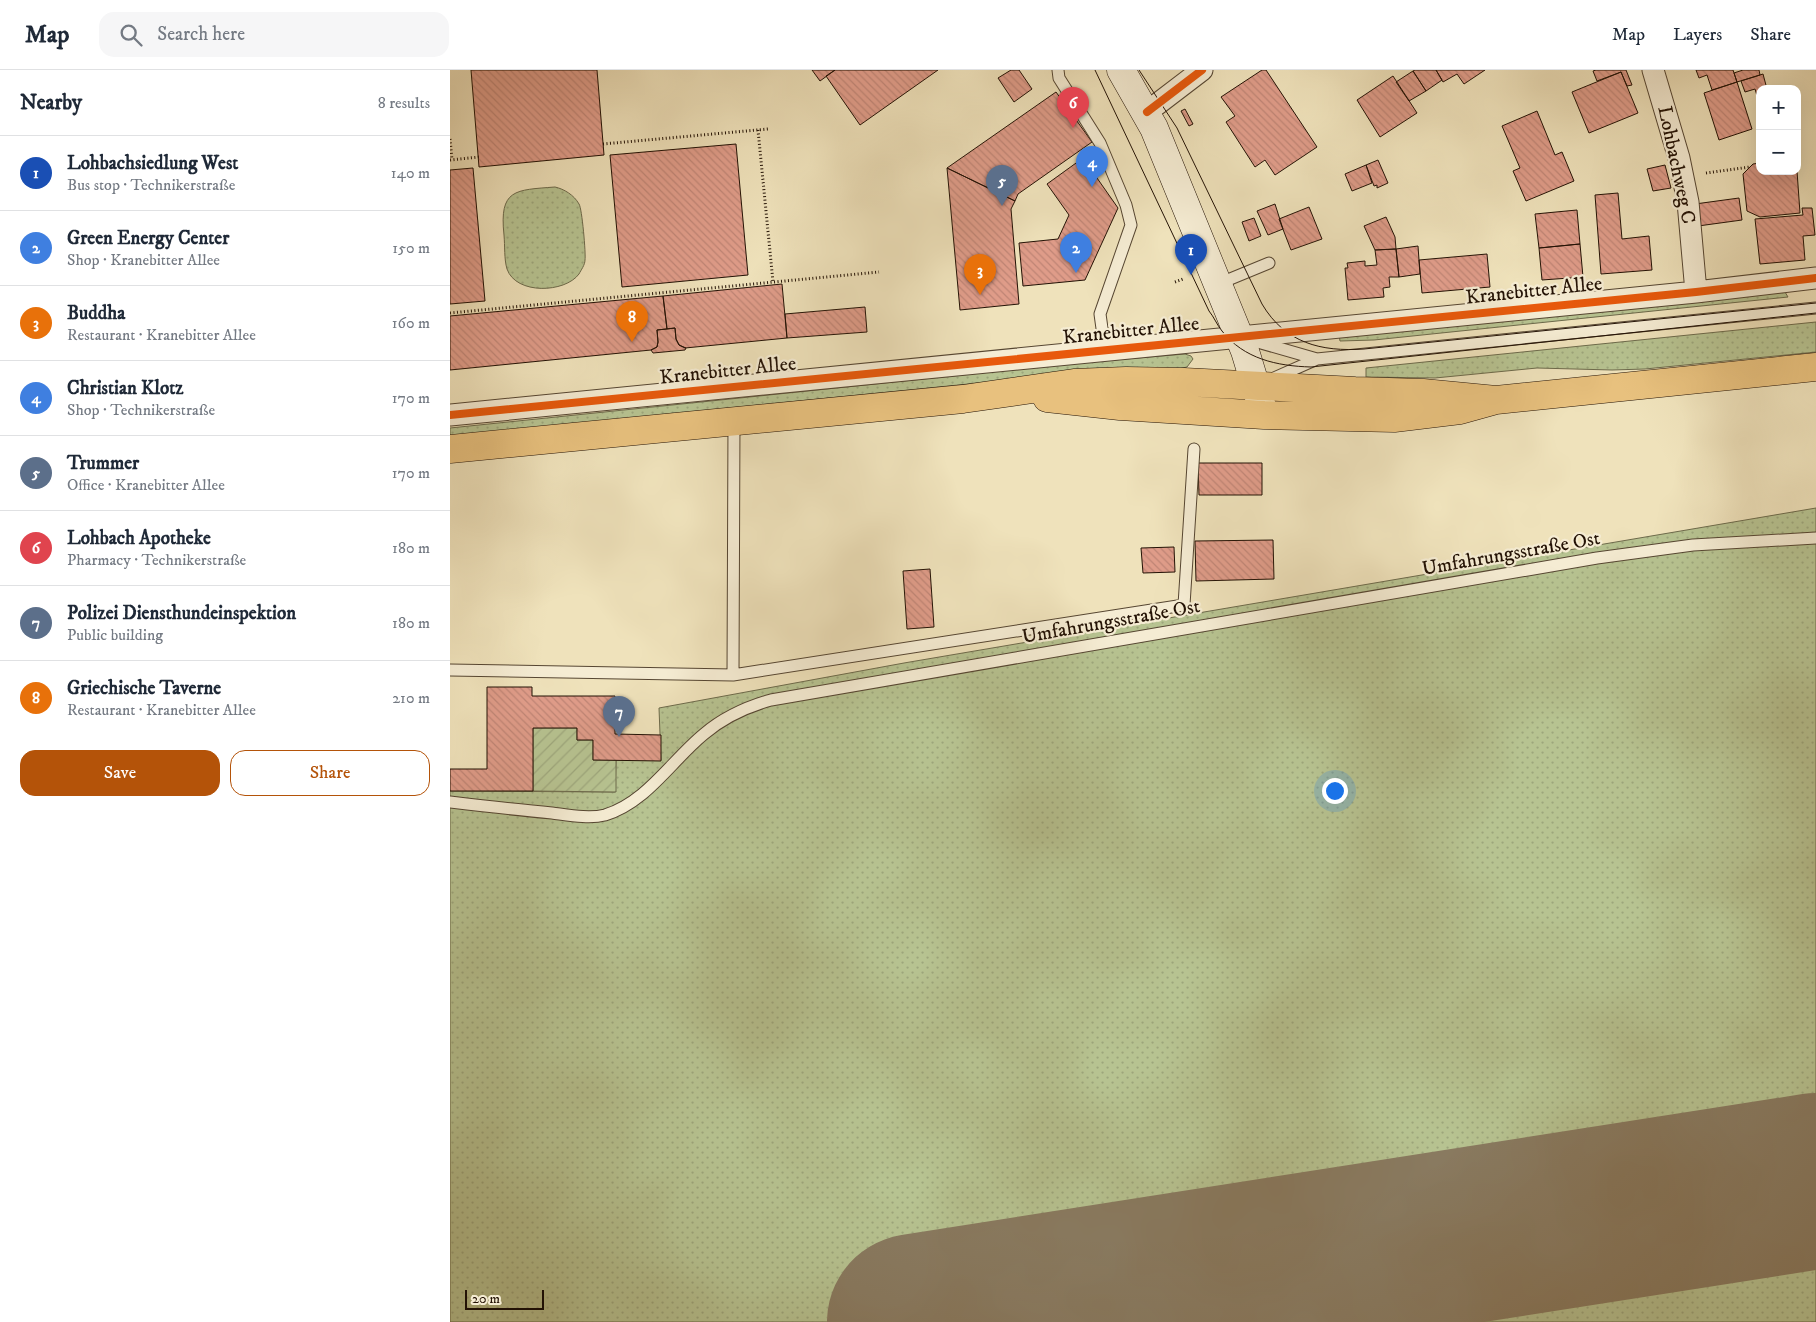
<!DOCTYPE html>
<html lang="en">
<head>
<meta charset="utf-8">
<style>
	body { margin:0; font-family:"IM FELL DW Pica",serif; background:#f6f6f7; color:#1f2937 }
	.controls { position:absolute; right:15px; top:15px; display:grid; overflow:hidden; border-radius:10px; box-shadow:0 5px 20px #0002 }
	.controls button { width:45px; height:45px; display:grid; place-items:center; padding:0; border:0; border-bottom:1px solid #e0e1e3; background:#fff; color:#1f2937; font:25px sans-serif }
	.scale { position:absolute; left:15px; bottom:12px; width:79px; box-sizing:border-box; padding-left:5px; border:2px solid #231205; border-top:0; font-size:14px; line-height:18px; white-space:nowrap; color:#231205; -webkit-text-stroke:4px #f5ecd3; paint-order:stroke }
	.you { position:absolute; left:884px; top:720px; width:18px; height:18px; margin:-12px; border:4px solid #fff; border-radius:50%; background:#1a73e8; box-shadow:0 0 0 8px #1a73e833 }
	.badge { display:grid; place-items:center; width:32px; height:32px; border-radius:50%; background:#b45309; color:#fff; font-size:16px; font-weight:700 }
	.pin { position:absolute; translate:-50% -41px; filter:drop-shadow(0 1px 2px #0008) }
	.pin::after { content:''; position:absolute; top:26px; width:18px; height:15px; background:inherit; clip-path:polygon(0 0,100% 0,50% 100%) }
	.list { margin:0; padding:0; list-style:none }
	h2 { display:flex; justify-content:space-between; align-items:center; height:65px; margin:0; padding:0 20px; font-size:21px }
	h2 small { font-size:16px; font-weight:400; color:#747a83 }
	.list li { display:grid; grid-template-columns:32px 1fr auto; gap:15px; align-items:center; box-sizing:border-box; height:75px; padding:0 20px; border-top:1px solid #e0e1e3 }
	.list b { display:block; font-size:19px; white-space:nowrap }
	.list p { margin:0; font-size:16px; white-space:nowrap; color:#747a83 }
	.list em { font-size:16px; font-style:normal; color:#747a83 }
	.actions { display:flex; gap:10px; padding:15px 20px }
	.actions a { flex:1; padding:11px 0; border:1px solid #b45309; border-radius:15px; text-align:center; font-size:18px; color:#b45309 }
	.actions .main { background:#b45309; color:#fff }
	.icon { flex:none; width:28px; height:28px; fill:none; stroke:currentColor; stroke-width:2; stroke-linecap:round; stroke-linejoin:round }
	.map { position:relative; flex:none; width:1366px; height:1252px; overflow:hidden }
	header { display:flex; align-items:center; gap:30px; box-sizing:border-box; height:70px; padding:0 25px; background:#fff; border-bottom:1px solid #e0e1e3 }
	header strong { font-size:24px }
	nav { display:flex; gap:28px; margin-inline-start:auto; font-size:18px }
	.search { width:350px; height:45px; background:#f6f6f7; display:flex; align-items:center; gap:12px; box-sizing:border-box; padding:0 18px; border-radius:15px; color:#747a83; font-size:19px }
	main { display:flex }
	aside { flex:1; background:#fff }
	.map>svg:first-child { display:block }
	.grass { fill:url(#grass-dots); stroke:#6d6a4b }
	.garden { fill:url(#garden-furrows); stroke:#6d6a4b }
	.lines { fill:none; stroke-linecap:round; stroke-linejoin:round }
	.taxiway { stroke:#897a60; stroke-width:70 }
	.runway { stroke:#897a60; stroke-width:176 }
	.building { fill:url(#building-back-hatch); stroke:#231205 }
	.lane-casing { stroke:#564632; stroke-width:13 }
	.street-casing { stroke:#564632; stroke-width:23 }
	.secondary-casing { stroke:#231205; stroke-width:29 }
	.primary-casing { stroke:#231205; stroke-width:29 }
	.path { stroke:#231205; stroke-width:3; stroke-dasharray:1 2.5; stroke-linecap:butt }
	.lane { stroke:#f5ecd3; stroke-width:11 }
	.street { stroke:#f5ecd3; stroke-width:21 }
	.secondary { stroke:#f5ecd3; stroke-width:28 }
	.primary { stroke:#e8c17e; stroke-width:28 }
	.tram { stroke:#231205; stroke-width:1 }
	.cycleway-casing { stroke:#f5ecd3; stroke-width:11 }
	.cycleway { stroke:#e8590c; stroke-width:8 }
	.labels { text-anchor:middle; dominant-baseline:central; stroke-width:4.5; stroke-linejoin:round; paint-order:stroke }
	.street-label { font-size:20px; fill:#231205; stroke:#f5ecd3 }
</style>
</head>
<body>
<header>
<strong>Map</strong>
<div class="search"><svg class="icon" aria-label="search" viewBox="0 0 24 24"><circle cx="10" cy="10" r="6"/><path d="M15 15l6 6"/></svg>Search here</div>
<nav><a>Map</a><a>Layers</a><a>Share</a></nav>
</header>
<main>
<aside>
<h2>Nearby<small>8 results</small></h2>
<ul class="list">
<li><span class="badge" style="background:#1a4fb4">1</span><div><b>Lohbachsiedlung West</b><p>Bus stop · Technikerstraße</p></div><em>140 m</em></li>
<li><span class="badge" style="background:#3f7fe0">2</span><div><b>Green Energy Center</b><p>Shop · Kranebitter Allee</p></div><em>150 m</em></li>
<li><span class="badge" style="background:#e8710a">3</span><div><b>Buddha</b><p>Restaurant · Kranebitter Allee</p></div><em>160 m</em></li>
<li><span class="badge" style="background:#3f7fe0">4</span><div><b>Christian Klotz</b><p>Shop · Technikerstraße</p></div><em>170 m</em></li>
<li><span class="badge" style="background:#5c6f8a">5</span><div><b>Trummer</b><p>Office · Kranebitter Allee</p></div><em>170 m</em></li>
<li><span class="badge" style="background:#e0444e">6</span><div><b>Lohbach Apotheke</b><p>Pharmacy · Technikerstraße</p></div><em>180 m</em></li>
<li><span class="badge" style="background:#5c6f8a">7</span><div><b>Polizei Diensthundeinspektion</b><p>Public building</p></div><em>180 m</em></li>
<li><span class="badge" style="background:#e8710a">8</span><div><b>Griechische Taverne</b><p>Restaurant · Kranebitter Allee</p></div><em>210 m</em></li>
</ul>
<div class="actions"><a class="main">Save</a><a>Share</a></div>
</aside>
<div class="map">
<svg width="1366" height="1252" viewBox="0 0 1366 1252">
	<defs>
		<pattern id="grass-dots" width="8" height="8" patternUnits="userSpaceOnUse" patternTransform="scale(1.25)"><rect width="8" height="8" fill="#b7c391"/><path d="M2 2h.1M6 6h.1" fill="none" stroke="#9da67c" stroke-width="1.8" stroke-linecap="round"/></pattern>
		<pattern id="garden-furrows" width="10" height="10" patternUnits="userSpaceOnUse" patternTransform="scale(1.25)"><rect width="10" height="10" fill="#b7c391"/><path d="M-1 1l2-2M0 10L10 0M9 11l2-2" fill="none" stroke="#9da67c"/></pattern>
		<pattern id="building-back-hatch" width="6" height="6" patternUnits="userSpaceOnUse" patternTransform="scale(1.25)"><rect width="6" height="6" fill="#df9c89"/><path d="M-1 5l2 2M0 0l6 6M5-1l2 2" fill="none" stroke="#bf8575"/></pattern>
	</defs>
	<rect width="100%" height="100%" fill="#efe2bb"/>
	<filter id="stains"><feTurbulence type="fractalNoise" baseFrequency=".004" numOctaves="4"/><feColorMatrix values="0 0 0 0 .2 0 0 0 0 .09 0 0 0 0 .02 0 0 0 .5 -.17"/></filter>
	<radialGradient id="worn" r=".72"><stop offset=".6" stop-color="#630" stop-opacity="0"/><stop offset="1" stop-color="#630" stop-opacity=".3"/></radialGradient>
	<!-- grass -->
	<path class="grass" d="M105,117C114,119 124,125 129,134C132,138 136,184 135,190C135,195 131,200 129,204C115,223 66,225 57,199C54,189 55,176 54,165C49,119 65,120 105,117Z
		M1335,222L1338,227L924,270L890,271L889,265Z
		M1366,252V282L1195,299L1162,300L1087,298L985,308L916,307V298Z
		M735,284L741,286L743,289L737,297L720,301L628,303L0,366V358L628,293Z
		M1366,438V1252H0V721L165,722L166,690H211L209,638L454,593Z"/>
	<!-- garden -->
	<path class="garden" d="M83,658H127V670H143V690H166V722L83,721Z"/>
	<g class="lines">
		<!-- taxiway -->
		<path class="taxiway" d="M841,1192C857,1192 873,1191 888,1193C922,1199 955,1221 970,1252
			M984,1252C990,1221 1011,1190 1037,1173C1051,1165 1066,1161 1081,1157"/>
		<!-- runway -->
		<path class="runway" d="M465,1252C765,1204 1066,1159 1366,1111"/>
	</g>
	<!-- building -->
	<path class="building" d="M21,0H147L154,85L29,97Z
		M362,0H385L370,11Z
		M385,0H488L410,55L376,6Z
		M561,0H569L582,19L564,32L548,8Z
		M812,0H816L867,77L825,105L815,90L805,97L776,52L785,46L771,27Z
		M965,0H986L992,10L976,21L963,1Z
		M986,0H1035L1014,14L1007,4L993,12Z
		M1146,0H1176L1182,15L1177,16L1171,2L1147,11L1143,1Z
		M1246,0H1283L1287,12L1262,20L1257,5L1249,8Z
		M1293,0H1309L1310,5L1287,12L1284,3Z
		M963,1L976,21L959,31L946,12Z
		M1171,2L1188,43L1139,63L1122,22Z
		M1313,4L1317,19H1310L1308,29L1305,19L1295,22L1291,11Z
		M943,6L967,43L930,67L907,30Z
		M1287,12L1302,59L1269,70L1254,23Z
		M606,22L642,72L568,124L565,131L497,98Z
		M735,39L743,54L739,56L731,41Z
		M1087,41L1105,85L1112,82L1124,111L1076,131L1063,101L1070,98L1052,56Z
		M286,74L298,205L172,217L160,85Z
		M633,88L668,138L635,210L573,216L569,173L608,169L619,145L597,114Z
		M928,90L938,113L927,118V115L924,116L916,95Z
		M1310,93V101H1347L1350,143L1310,147L1297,141L1293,104L1303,94Z
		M916,95L922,113L902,121L895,104Z
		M1215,95L1221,118L1203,121L1197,99Z
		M23,98L35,231L0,234V100Z
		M497,98L565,131L561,139L569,234L510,240Z
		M1168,123L1172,169L1199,166L1202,200L1151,204L1145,125Z
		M1289,128L1292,150L1248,156L1245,134Z
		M825,134L833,159L818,165L807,141Z
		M859,137L872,169L841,180L829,149Z
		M1352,138H1362L1365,165L1353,166L1355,190L1310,194L1305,149L1353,145Z
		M1127,140L1130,174L1089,178L1085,144Z
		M936,147L945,167L946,179L925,180L914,156Z
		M804,148L811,166L799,171L792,152Z
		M1130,174L1133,207L1092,210L1089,178Z
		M968,176L970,204L949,207L946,179Z
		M946,179L949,207H939L940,217L933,218L934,227L898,230L895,198H898L897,193L915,191V196L927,195L925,180Z
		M1037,184L1040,217L972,223L969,190Z
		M332,214L337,268L235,278L229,275L226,269L225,258L217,259L213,226Z
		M213,226L217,259L207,260L208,272L207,277L201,280L0,300V246Z
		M415,237L417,262L337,268L335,244Z
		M225,258L226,269L229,275L236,278L235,280L203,283L201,280L207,277L208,272L207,260Z
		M748,393H812V425H749Z
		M823,470L824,509L746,511L745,471Z
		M724,477L725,502L693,503L691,478Z
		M480,499L484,557L457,559L453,501Z
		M37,617H82V626H165V664L211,665V691L143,690V670H127V658H83V721H0V699H37Z"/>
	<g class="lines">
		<defs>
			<path id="lane" d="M608,0L609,8L650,73L676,135L681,155L650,244L655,280
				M768,214L819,193
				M804,271L867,289
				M822,309L867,289L1366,238
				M0,600L283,605L284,351
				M283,605L734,535L744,379
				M0,732C34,736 68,740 102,743C118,745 139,749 155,745C197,732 221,691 254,664C274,647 296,637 321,630L1147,488L1243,475L1366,468"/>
			<path id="street" d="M1203,0L1229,88L1238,132L1246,222
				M697,42L752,0
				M0,345L1246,222L1366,208"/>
			<path id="secondary" d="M671,0L704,58L795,281L812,337"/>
			<path id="primary" d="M597,328L670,336L814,345L944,348L1010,340L1046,330L1366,297
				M0,379L513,329L624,313L676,311L734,312L905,321L973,323L1046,330"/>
		</defs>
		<!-- lane casing -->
		<use href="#lane" class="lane-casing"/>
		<!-- street casing -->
		<use href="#street" class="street-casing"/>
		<!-- secondary casing -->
		<use href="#secondary" class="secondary-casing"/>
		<!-- primary casing -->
		<use href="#primary" class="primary-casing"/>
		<!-- path -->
		<path class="path" d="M308,60L323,212
			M0,69L2,90
			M153,74L318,59
			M0,90L29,87
			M1256,103L1300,97
			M725,212L733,209
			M0,243L429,202"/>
		<!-- lane -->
		<use href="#lane" class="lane"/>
		<!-- street -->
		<use href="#street" class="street"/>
		<!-- secondary -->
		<use href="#secondary" class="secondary"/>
		<!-- primary -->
		<use href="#primary" class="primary"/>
		<!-- tram -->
		<path class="tram" d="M645,0L759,241C764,247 767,255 772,261C794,289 827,296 861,297L1366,243
			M689,0L727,58L812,234C835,273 871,282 914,279L1366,233"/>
		<defs>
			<path id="cycleway" d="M697,42L752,0
				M0,345L1246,222L1366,208"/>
		</defs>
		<!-- cycleway casing -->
		<use href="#cycleway" class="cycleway-casing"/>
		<!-- cycleway -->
		<use href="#cycleway" class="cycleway"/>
	</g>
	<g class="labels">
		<!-- street labels -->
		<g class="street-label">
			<text transform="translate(1226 95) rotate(78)">Lohbachweg C</text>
			<text transform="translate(1084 221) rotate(-6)">Kranebitter Allee</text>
			<text transform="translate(681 261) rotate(-6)">Kranebitter Allee</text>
			<text transform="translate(278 301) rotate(-6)">Kranebitter Allee</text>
			<text transform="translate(1061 484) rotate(-10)">Umfahrungsstraße Ost</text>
			<text transform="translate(661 552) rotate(-10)">Umfahrungsstraße Ost</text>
		</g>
	</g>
	<rect width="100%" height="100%" filter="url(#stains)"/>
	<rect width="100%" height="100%" fill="url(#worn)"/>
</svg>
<div class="controls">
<button>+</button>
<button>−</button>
</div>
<div class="scale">20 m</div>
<div class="you"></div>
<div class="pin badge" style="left:741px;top:205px;background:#1a4fb4">1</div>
<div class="pin badge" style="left:626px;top:203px;background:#3f7fe0">2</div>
<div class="pin badge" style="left:530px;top:225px;background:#e8710a">3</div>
<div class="pin badge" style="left:642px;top:117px;background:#3f7fe0">4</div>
<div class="pin badge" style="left:552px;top:136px;background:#5c6f8a">5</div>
<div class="pin badge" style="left:623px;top:58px;background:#e0444e">6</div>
<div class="pin badge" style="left:169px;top:667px;background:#5c6f8a">7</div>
<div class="pin badge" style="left:182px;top:272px;background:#e8710a">8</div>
</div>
</main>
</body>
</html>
